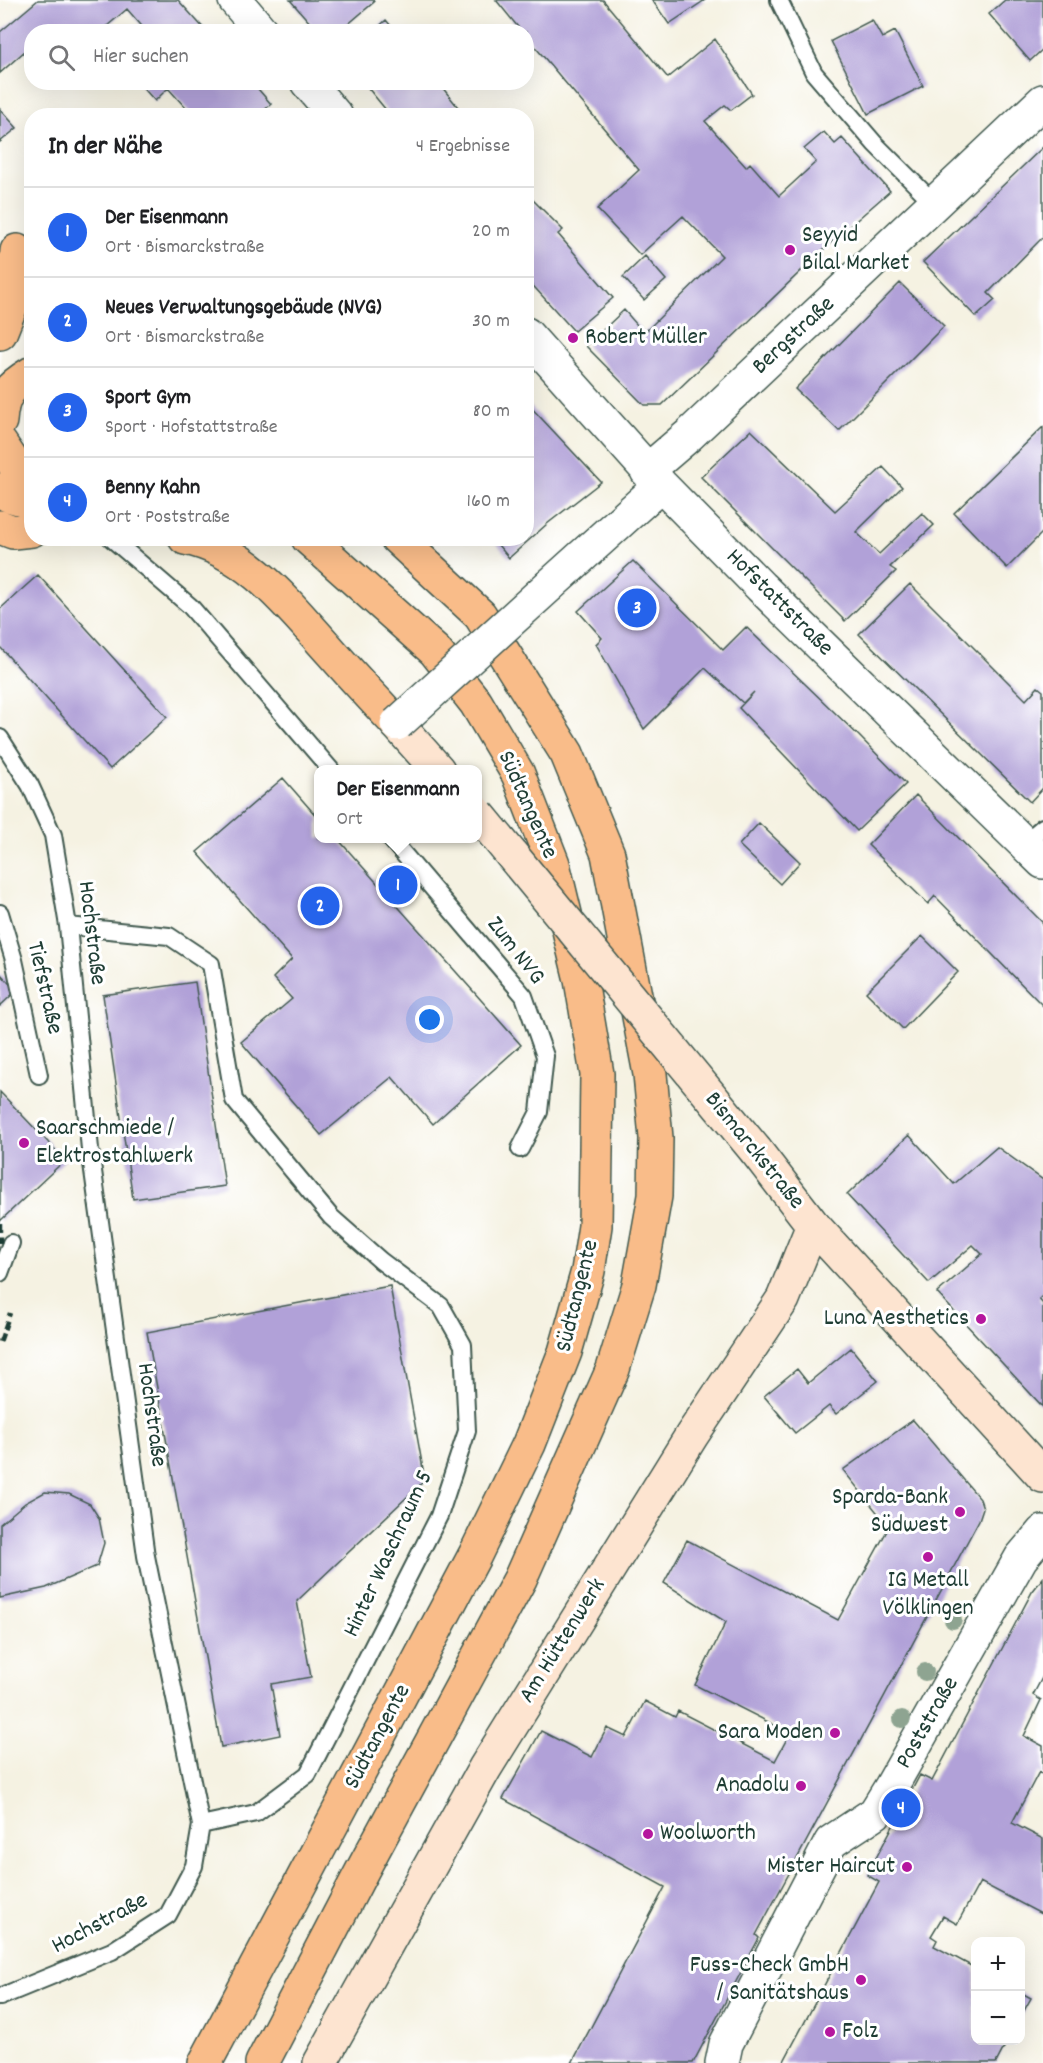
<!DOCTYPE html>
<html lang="de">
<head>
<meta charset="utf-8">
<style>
	body { margin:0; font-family:Dekko,sans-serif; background:#f2f2f2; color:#202124 }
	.controls { position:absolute; right:18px; bottom:18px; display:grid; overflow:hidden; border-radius:12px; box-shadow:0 6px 24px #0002 }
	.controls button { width:54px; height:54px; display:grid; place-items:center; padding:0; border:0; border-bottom:2px solid #e0e0e0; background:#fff; color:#202124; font:30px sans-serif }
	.you { position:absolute; left:430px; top:1020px; width:21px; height:21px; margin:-15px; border:4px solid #fff; border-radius:50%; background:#1a73e8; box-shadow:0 0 0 9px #1a73e833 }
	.badge { display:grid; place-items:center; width:39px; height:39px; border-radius:50%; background:#2563eb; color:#fff; font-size:20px; font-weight:700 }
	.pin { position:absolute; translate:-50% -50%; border:3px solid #fff; box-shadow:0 2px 6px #0006 }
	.popup { position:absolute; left:314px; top:765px; width:168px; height:78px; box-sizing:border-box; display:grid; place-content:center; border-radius:12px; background:#fff; filter:drop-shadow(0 2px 4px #0005); font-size:20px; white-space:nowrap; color:#757577 }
	.popup b { font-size:22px; color:#202124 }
	.popup::after { content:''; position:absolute; left:50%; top:100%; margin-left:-12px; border:12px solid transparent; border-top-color:#fff }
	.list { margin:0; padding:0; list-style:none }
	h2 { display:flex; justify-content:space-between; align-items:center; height:78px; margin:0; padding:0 24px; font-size:26px }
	h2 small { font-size:20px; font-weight:400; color:#757577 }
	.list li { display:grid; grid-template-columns:39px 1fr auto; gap:18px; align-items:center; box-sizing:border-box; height:90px; padding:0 24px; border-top:2px solid #e0e0e0 }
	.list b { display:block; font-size:22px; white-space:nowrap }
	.list p { margin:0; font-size:20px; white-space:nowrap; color:#757577 }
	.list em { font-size:20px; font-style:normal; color:#757577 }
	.icon { flex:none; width:33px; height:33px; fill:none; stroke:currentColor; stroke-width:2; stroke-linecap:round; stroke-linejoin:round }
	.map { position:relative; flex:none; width:1043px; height:2063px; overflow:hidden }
	.search { position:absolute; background:#fff; box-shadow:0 6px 24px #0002; left:24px; top:24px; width:510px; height:66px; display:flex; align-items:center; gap:15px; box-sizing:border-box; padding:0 21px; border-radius:24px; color:#757577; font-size:22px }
	.panel { position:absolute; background:#fff; box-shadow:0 6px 24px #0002; left:24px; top:108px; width:510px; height:438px; border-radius:24px }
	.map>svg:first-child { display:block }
	.building { fill:#b1a1d8 }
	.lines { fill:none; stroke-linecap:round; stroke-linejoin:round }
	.lane-casing { stroke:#3f584e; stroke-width:20 }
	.street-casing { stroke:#3f584e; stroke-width:36 }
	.secondary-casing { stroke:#3f584e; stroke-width:36 }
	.primary-casing { stroke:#3f584e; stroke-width:36 }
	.lane { stroke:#fff; stroke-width:16 }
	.street { stroke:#fff; stroke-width:33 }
	.secondary { stroke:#fde4d0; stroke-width:33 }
	.primary { stroke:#f9bc89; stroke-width:33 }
	.rail { stroke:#1f3d34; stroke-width:4.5; stroke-dasharray:9 4.5; stroke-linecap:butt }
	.street-bridge-casing { stroke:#3f584e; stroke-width:36; stroke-linecap:butt }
	.secondary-bridge-casing { stroke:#3f584e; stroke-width:36; stroke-linecap:butt }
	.street-bridge { stroke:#fff; stroke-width:33 }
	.secondary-bridge { stroke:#fde4d0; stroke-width:33 }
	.tree { fill:#8ea491 }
	.poi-dot { fill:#b5179e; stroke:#fff; stroke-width:2 }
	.labels { text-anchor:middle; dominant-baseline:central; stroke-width:6; stroke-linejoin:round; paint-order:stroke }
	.poi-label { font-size:24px; fill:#1f3d34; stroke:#fff; text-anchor:end }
	.street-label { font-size:24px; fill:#1f3d34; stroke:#fff }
</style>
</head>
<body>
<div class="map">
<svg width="1043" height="2063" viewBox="0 0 1043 2063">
	<rect width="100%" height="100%" fill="#fff"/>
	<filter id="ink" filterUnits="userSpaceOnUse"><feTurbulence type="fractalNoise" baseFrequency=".0167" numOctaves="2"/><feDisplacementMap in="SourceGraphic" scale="12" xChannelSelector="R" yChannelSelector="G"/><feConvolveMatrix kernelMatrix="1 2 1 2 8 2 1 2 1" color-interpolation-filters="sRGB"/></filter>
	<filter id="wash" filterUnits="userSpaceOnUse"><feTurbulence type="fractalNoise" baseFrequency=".008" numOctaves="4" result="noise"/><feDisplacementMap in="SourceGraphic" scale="24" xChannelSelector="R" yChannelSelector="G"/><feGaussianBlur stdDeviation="1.35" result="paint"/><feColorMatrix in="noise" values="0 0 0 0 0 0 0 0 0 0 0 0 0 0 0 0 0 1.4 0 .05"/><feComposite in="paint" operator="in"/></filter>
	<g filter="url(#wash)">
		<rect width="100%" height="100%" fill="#f5f2e2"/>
		<g id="blocks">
			<!-- building -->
			<path class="building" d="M38,0H178L207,32H147L127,9L100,32H32V57L26,50L0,73V32Z
				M290,0H373L374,2L339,32H318Z
				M496,0H603L668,78L715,39L752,94L731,110L725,105L705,121L746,167L750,163L779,196L816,162L804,149L824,132L835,144L842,138L890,191L827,246L662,405H644L586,346L624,310L644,333L722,256L683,216L640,255L597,209L639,170L526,36V32H522Z
				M652,0H705L669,24Z
				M1005,0H1043V49L1030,61L989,14Z
				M386,20L396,32H373Z
				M872,20L882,38L895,31L923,86L868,114L831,41Z
				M138,82H252L271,104L258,116H193L168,88L155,101Z
				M363,82H438L465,116H391Z
				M0,109L17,128L0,142Z
				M1043,147V237L988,293L995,300L976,317L923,262Z
				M533,200L563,230L558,234L613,298L574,331L526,278V205Z
				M645,256L666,280L644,300L623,277Z
				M900,283L944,326L839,431L795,389Z
				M526,402L601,482L547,524L509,558L492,538H526Z
				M1043,427V532L1007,568L954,513Z
				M751,430L835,511L883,467L902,487L856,532L879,554L922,513L934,525L890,567L896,571L845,621L701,477Z
				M633,561L723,650L746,627L859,736L906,784L857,831L739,708L754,692L743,703L705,668L644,729L596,644L602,638L578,611Z
				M38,575L167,717L110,769L0,647V609Z
				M910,584L1026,700L1038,687L1043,691V788L1030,802L859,634Z
				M283,778L318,818V838H337L521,1045L433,1124L392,1077L321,1135L241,1042L292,999L273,978L292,959L197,852Z
				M916,795L1043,923V1006L935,896L928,904L868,845Z
				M759,823L800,862L780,884L739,845Z
				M922,936L958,972L903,1029L866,992Z
				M0,973L16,991L0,1006Z
				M195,982L225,1186L133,1199L103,995Z
				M0,1092L65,1160L0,1221Z
				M909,1135L954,1184L997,1147L1043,1180V1295L1039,1299L1043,1304V1407L937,1293L982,1254L973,1245L929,1283L847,1195Z
				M390,1286L425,1480L297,1601L311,1677L271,1684L280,1735L221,1747L147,1332Z
				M851,1348L878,1381L836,1414L829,1406L795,1433L764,1396L797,1369L808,1383Z
				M913,1420L980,1499L983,1508L979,1520L756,1935L759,1938L693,2063H572L665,1887L503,1799L541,1731L592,1757L607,1728L626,1737L645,1701L675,1717L678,1711L775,1761L790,1733L695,1685L726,1622L664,1583L687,1540L838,1620L889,1527L843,1470Z
				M45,1492L69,1494L90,1504L99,1518L104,1543L97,1566L46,1588L0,1598V1524L25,1503Z
				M1043,1578V1676L1033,1695L1041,1700L1024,1736L1043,1746V1775L1039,1772L1012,1823L1043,1839V1915L980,1882L957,1924L943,1916L931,1936L937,1940L934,1946L975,1968V2040H1008L996,2063H783L879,1882L867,1875L920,1775L932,1781L1032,1592Z
				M1020,1992L1031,1998L1020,2018Z"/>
		</g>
	</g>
	<g filter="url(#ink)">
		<use href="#blocks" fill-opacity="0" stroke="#3f584e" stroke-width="1.5"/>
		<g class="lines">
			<defs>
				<path id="lane" d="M779,0L814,73L875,144L935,204
					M111,538L190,606L331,770
					M0,738L30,785L53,835L68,926L90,1149L146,1556L201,1825L194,1866L168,1915L112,1951L0,1997
					M390,838L524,996L545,1056L539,1112L520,1149
					M1024,843L1043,827
					M0,913L14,960L39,1075
					M68,926L169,936L211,964L234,1100L331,1217L381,1261L441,1306L463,1345L467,1431L439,1516L308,1774L256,1813L201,1825
					M0,1273L11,1243"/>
				<path id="street" d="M235,0L262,32
					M307,82L336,116
					M526,334L661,485L761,587L1043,862
					M647,471L689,435L1043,101
					M550,585L661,485
					M722,2063L726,2044L831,1842L875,1813L891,1787L1021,1558L1043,1532"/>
				<path id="secondary" d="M397,724L438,770
					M756,1151L813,1225L1043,1476
					M320,2063L485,1768L692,1435L783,1299L813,1225"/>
				<path id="primary" d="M0,333L12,303L17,251
					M0,421C2,394 9,387 32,373
					M0,443L32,491
					M0,490L8,495L32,502
					M0,527L13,532L32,530
					M185,538C248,550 291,608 332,653C353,677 375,700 397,724
					M205,2063L475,1555L529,1444L565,1352L588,1271L595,1226L597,1074L581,980L553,864L518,774L476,703L435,651L308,538
					M262,2063L363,1869L520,1579L613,1369L639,1285L655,1196L656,1138L650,1074L608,854L567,754L480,615L397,538"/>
			</defs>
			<!-- lane casing -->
			<use href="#lane" class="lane-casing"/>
			<!-- street casing -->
			<use href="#street" class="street-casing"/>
			<!-- secondary casing -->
			<use href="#secondary" class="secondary-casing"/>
			<!-- primary casing -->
			<use href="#primary" class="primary-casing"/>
			<!-- lane -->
			<use href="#lane" class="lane"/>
			<!-- street -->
			<use href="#street" class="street"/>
			<!-- secondary -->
			<use href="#secondary" class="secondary"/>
			<!-- primary -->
			<use href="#primary" class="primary"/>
			<!-- rail -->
			<path class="rail" d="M0,1223V1243
				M0,1342L10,1313"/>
			<defs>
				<path id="street-bridge" d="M397,724L550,585"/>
				<path id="secondary-bridge" d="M478,814L756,1151"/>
			</defs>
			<!-- street-bridge casing -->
			<use href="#street-bridge" class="street-bridge-casing"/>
			<!-- secondary-bridge casing -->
			<use href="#secondary-bridge" class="secondary-bridge-casing"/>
			<!-- street-bridge -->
			<use href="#street-bridge" class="street-bridge"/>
			<!-- secondary-bridge -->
			<use href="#secondary-bridge" class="secondary-bridge"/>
		</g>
		<!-- trees -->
		<g class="tree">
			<circle cx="953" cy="1620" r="9"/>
			<circle cx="925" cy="1672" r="9"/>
			<circle cx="902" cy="1719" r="9"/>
		</g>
	</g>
	<!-- markers -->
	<g class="poi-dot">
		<circle cx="790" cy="250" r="6"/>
		<circle cx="573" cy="338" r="6"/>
		<circle cx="24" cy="1143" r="6"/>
		<circle cx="981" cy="1319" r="6"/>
		<circle cx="960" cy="1512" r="6"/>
		<circle cx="928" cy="1557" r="6"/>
		<circle cx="835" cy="1733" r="6"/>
		<circle cx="801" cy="1786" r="6"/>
		<circle cx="648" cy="1834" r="6"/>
		<circle cx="907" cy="1867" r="6"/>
		<circle cx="861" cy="1980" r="6"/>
		<circle cx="830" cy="2032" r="6"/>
	</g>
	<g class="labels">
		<!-- poi labels -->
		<g class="poi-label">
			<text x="802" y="236" text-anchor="start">Seyyid<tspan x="802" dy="28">Bilal Market</tspan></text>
			<text x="585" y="338" text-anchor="start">Robert Müller</text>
			<text x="36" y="1129" text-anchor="start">Saarschmiede /<tspan x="36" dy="28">Elektrostahlwerk</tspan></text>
			<text x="969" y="1319">Luna Aesthetics</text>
			<text x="948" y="1498">Sparda-Bank<tspan x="948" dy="28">Südwest</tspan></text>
			<text x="928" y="1581" text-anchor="middle">IG Metall<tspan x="928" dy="28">Völklingen</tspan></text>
			<text x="823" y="1733">Sara Moden</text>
			<text x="789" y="1786">Anadolu</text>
			<text x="660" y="1834" text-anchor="start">Woolworth</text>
			<text x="895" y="1867">Mister Haircut</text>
			<text x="849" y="1966">Fuss-Check GmbH<tspan x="849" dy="28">/ Sanitätshaus</tspan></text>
			<text x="842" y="2032" text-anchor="start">Folz</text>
		</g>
		<!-- street labels -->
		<g class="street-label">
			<text transform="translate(794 336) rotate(-43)">Bergstraße</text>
			<text transform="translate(779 603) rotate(45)">Hofstattstraße</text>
			<text transform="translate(527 805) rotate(66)">Südtangente</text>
			<text transform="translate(91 933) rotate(83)">Hochstraße</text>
			<text transform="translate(515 951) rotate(52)">Zum NVG</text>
			<text transform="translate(44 988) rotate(77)">Tiefstraße</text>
			<text transform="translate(754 1151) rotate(51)">Bismarckstraße</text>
			<text transform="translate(578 1296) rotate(-76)">Südtangente</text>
			<text transform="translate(151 1415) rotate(82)">Hochstraße</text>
			<text transform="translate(389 1554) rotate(-65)">Hinter Waschraum 5</text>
			<text transform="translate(563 1641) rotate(-58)">Am Hüttenwerk</text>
			<text transform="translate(928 1723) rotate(-60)">Poststraße</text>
			<text transform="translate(378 1737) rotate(-62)">Südtangente</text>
			<text transform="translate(100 1924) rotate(-28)">Hochstraße</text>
		</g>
	</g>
</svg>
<div class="controls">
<button>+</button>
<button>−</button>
</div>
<div class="you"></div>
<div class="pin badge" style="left:398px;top:885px">1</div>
<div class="popup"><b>Der Eisenmann</b>Ort</div>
<div class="pin badge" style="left:320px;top:906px">2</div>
<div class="pin badge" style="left:637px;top:608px">3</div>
<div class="pin badge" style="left:901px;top:1808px">4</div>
<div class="search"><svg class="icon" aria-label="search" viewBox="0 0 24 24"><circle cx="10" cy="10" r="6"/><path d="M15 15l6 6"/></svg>Hier suchen</div>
<section class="panel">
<h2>In der Nähe<small>4 Ergebnisse</small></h2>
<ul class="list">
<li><span class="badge">1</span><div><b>Der Eisenmann</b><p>Ort · Bismarckstraße</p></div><em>20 m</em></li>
<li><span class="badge">2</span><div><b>Neues Verwaltungsgebäude (NVG)</b><p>Ort · Bismarckstraße</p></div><em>30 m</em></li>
<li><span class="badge">3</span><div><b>Sport Gym</b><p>Sport · Hofstattstraße</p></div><em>80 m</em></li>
<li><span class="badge">4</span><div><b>Benny Kahn</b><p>Ort · Poststraße</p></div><em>160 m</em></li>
</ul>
</section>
</div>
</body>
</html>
